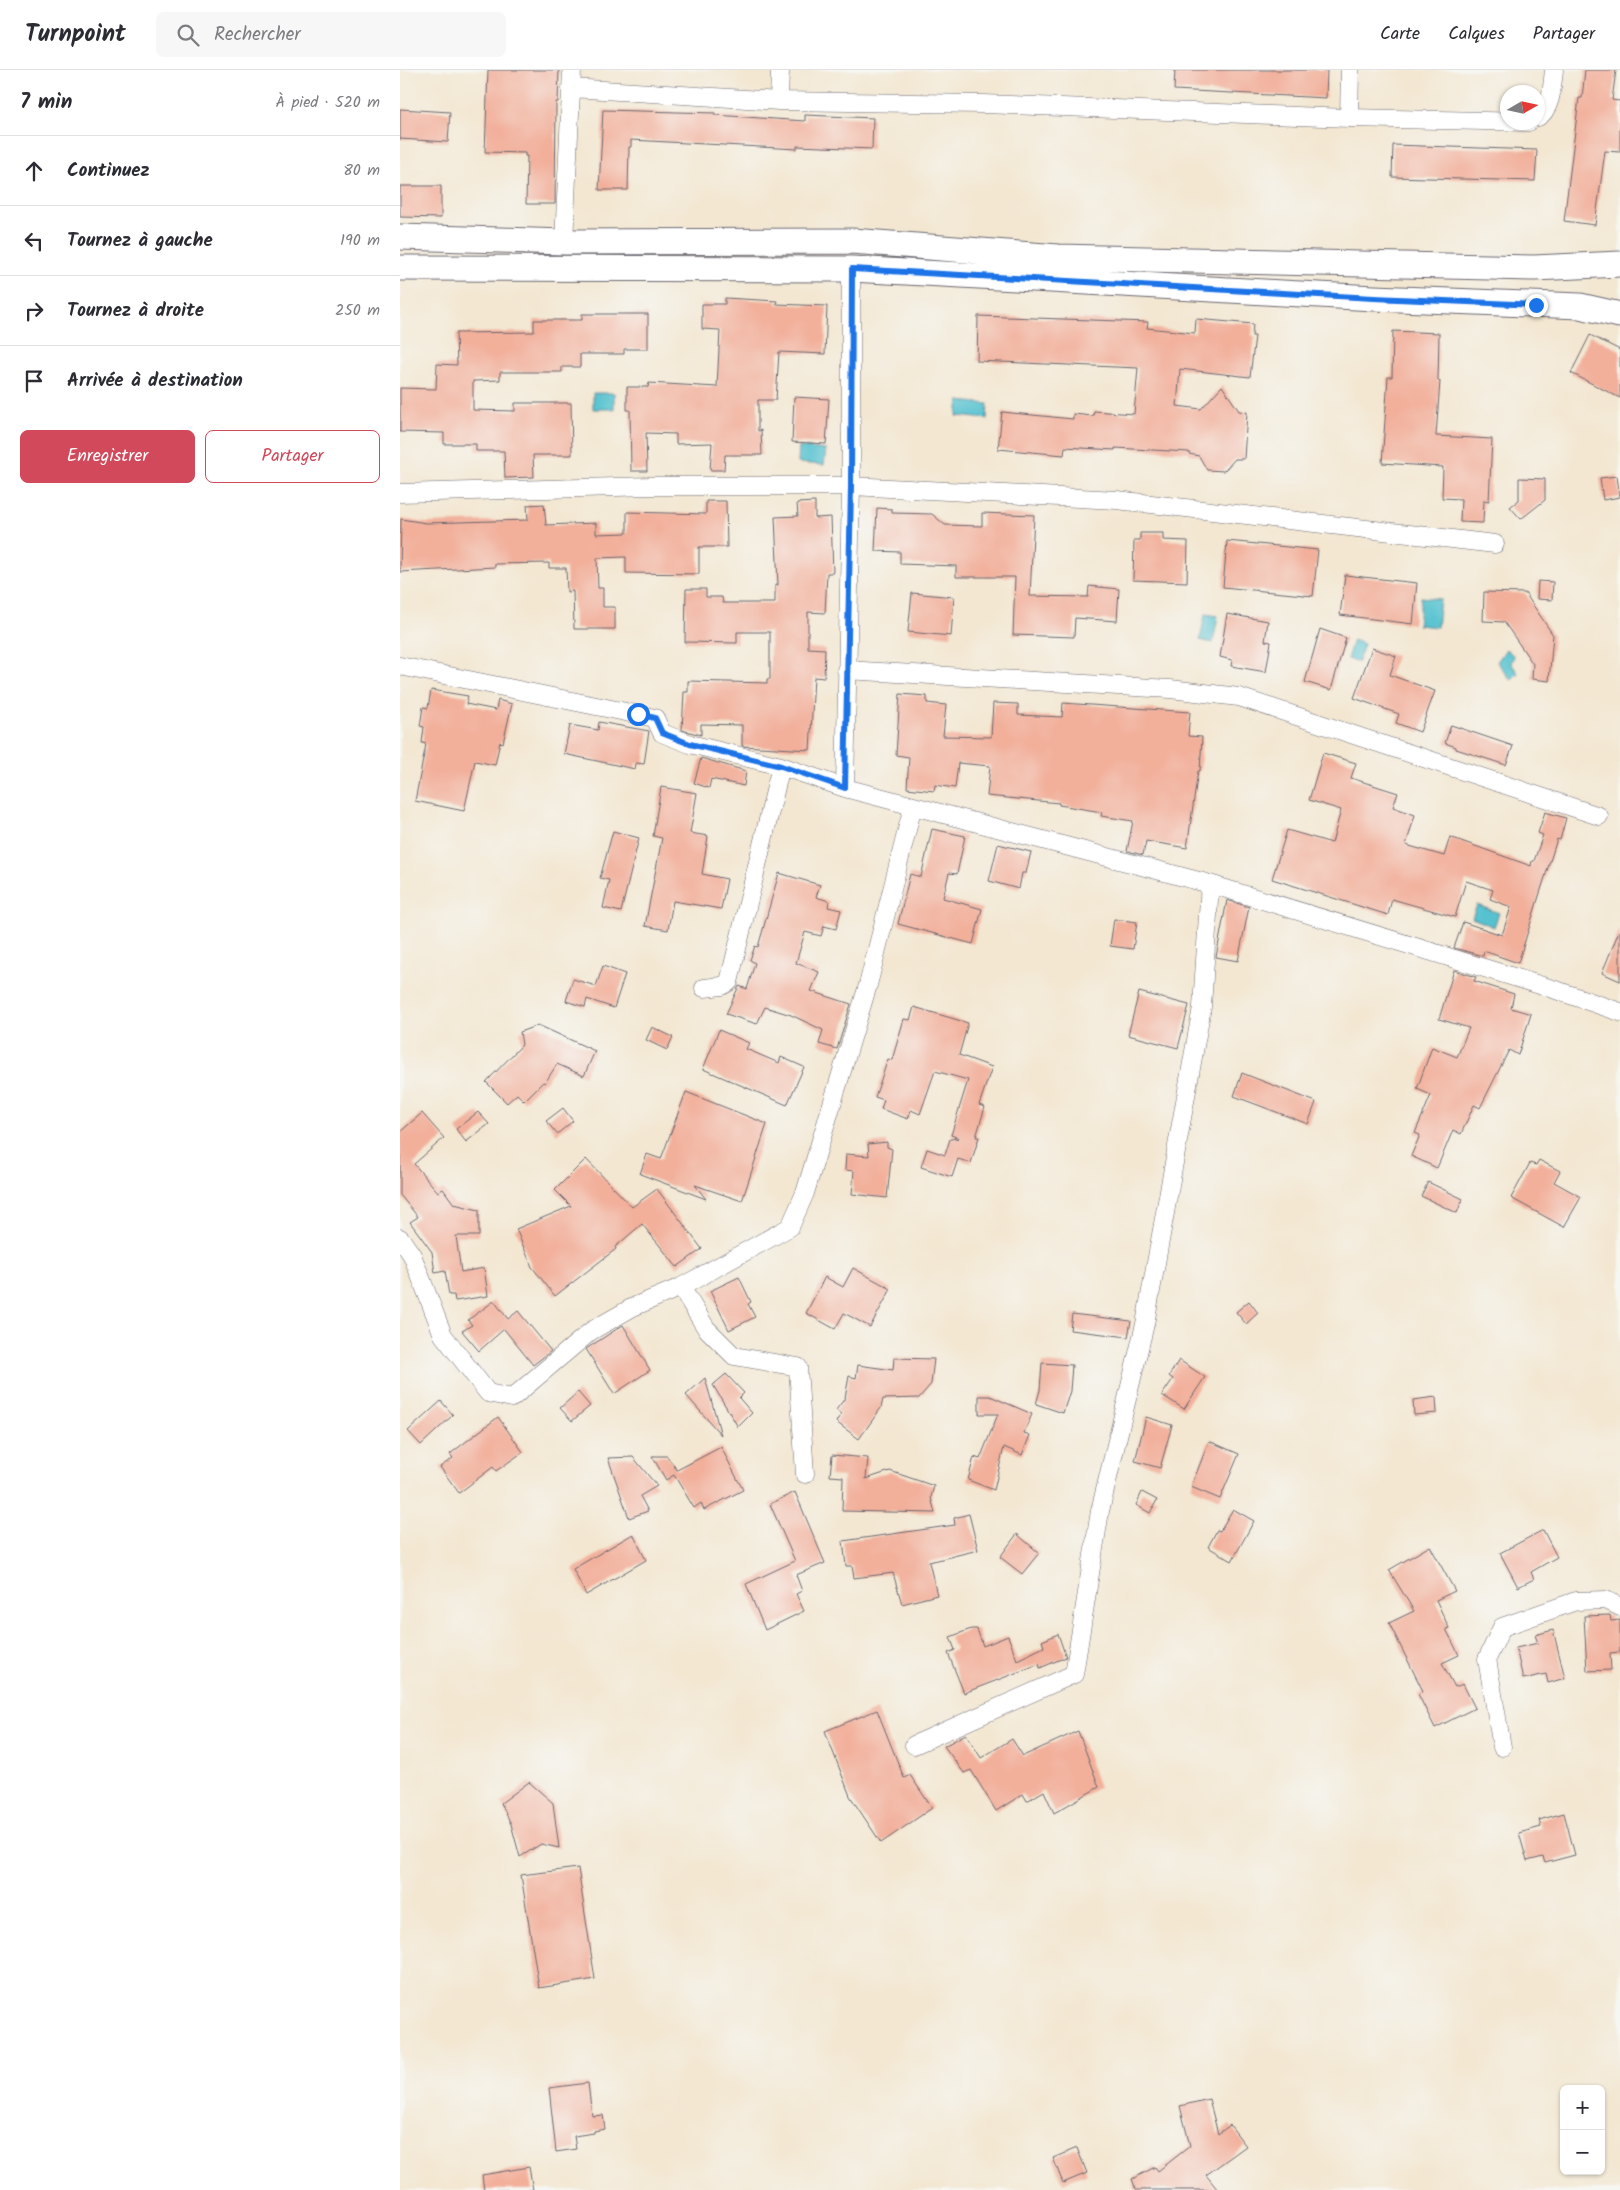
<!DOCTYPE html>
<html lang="fr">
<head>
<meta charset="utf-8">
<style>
	body { margin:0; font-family:Kalam,sans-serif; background:#f7f7f7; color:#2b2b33 }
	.controls { position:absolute; right:15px; bottom:15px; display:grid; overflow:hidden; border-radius:8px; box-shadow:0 1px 4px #0004 }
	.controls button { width:45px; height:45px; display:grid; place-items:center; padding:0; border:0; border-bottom:1px solid #e1e1e2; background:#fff; color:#2b2b33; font:25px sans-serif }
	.compass { position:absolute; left:1100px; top:15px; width:45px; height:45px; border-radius:50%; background:#fff; box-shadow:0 1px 4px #0004; rotate:81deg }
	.stop { position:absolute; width:15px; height:15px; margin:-11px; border:4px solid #1a73e8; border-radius:50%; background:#fff }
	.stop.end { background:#1a73e8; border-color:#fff; box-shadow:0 1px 5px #0008 }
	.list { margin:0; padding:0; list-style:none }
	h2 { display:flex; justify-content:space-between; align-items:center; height:65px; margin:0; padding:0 20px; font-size:21px }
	h2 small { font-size:16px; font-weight:400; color:#7c7c81 }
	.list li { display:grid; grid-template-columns:32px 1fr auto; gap:15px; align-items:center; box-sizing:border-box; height:70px; padding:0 20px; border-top:1px solid #e1e1e2 }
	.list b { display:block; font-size:19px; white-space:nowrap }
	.list em { font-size:16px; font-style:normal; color:#7c7c81 }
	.actions { display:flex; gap:10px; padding:15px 20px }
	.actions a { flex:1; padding:11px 0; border:1px solid #d1495b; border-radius:8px; text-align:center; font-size:18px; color:#d1495b }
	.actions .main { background:#d1495b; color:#fff }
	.icon { flex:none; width:28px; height:28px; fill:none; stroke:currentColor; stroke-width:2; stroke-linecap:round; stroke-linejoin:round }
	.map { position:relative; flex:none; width:1220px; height:2120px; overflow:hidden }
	header { display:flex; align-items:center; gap:30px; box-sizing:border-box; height:70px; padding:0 25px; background:#fff; border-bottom:1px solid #e1e1e2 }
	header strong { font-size:24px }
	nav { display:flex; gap:28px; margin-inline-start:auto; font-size:18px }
	.search { width:350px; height:45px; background:#f7f7f7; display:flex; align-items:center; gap:12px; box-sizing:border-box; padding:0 18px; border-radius:8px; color:#7c7c81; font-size:19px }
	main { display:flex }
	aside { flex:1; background:#fff }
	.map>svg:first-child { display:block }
	.water { fill:#56c2d0; stroke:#3c7286 }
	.building { fill:#f2b09b }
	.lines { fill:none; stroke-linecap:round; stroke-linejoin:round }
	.street-casing { stroke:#6b6770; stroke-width:19 }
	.secondary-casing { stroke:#6b6770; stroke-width:27 }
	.street { stroke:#fff; stroke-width:18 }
	.secondary { stroke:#fff; stroke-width:25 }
	.route { stroke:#1a73e8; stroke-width:6 }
</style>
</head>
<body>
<header>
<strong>Turnpoint</strong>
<div class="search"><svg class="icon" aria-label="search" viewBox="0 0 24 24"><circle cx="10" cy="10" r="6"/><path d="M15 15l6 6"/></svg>Rechercher</div>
<nav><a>Carte</a><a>Calques</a><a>Partager</a></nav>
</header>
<main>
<aside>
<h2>7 min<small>À pied · 520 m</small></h2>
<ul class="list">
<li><svg class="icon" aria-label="ahead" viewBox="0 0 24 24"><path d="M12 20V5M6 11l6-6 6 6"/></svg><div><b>Continuez</b></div><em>80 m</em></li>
<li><svg class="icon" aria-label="left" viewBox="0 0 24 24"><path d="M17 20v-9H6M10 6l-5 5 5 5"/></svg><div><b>Tournez à gauche</b></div><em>190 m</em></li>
<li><svg class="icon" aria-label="right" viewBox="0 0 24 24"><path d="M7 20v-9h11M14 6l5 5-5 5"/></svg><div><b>Tournez à droite</b></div><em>250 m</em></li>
<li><svg class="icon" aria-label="arrive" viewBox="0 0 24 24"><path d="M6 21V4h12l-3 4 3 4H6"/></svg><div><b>Arrivée à destination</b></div></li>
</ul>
<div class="actions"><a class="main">Enregistrer</a><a>Partager</a></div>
</aside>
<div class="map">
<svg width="1220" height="2120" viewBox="0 0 1220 2120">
	<rect width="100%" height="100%" fill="#f6f6f2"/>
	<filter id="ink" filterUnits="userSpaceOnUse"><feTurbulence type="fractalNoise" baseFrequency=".02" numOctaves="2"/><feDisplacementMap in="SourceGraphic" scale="10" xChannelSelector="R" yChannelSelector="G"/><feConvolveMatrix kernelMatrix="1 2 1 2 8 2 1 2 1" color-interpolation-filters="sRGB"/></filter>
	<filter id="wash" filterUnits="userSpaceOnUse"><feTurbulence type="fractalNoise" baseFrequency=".0096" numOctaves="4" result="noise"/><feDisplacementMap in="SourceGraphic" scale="20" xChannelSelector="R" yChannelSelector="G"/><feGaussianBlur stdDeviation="1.12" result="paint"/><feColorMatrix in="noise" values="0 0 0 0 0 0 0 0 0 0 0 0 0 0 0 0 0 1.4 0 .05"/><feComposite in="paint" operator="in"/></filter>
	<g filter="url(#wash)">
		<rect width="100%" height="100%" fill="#f3e7d2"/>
		<!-- water -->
		<path class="water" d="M193,323H214V339H193Z
			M559,331L588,334L587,349L557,346Z
			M399,377L426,380L424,395L398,393Z
			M1021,527L1040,529L1037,557L1018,555Z
			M805,544L818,546L813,573L800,570Z
			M953,570L964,574L958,592L947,589Z
			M1106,579L1114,586L1111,593L1118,603L1111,610L1097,592Z
			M1077,835L1099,843L1094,857L1072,848Z"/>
		<g id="blocks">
			<!-- building -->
			<path class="building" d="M88,0H159L158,32H156L155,134H126L127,86H125V83L85,82Z
				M775,0H927L926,28L774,20Z
				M1185,0H1216L1212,30L1220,31V82L1205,81L1195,155L1164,151L1179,28H1182Z
				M0,39L50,42L48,72L0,69Z
				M203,40L315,43V45L405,51V45L473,48L472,79L397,76V79L231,70V77H229L228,120H199Z
				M993,75L1137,80L1135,111L992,107Z
				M0,116H41V148L0,147Z
				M325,228L377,231L376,234L427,236L425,284L379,282L376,330H358V361L361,360L362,385H325L324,400H310L312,373L276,374V364L246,363L247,401H231L230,340H227V317H248L249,313L317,317L320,260L302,259V234H325Z
				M182,244H248V279H224V284H180V297H162V302H100V310L73,311V340L115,341V333H171L172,385H133L134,407L105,408L104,381H76V374H44V363L0,362V318L36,319L37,294L57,295L56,263L134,262V250H182Z
				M578,246L748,252L747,258L795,263L796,249L853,254L852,266H855L850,307L780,299L777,336L801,339L822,316L839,341L847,342L844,389H835L824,401L807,400L799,386L789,384V382L715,378V380L665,377L664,385L598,379L602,342L673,349V344L693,346L694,341L734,344L738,298L577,291Z
				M993,261L1039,263L1038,311H1040L1036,366L1092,369L1089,431L1084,430L1083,453L1060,452L1061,429L1042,428L1043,397L982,393L988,307H992Z
				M1190,265L1220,280V328L1171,303Z
				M394,327L429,329L426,374L392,372Z
				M1217,406L1220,427L1203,430L1200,408Z
				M1119,408L1145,409V430L1121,449L1110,437L1119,430Z
				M306,431H326L327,477H299V504L226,503V487L197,488L198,518H203V537H215V559H174L173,521L167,522L166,498H149V493L95,494V497L0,502L1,449L26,453L128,450L127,435L144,434L146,455L196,453V464L227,463V442L306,444Z
				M415,432V448L431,447L433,503H427L425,543L408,542V578L425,579L424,608L414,607L410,680L342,676V655L301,654V665L282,660L284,622H288V611L367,613V609H370V562H337V573L285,572L286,519H306V527H322L323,533H375V515H378L375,447L398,446L397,433Z
				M477,438L492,439V443L532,444L545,455L582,456V443L634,445L630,526L688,527L689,516L719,519L717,551L675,548L674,567L613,565L615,507H556V496L500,494V482L475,481Z
				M740,463H763V470L788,471L787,512L733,510L734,470H740Z
				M827,471L918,480L913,526L823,517Z
				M945,505L1017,513L1013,554L940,545Z
				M1138,511L1153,512L1152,530L1137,529Z
				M1084,522L1125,523L1153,565L1149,611L1132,609L1133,594L1104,552L1083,551Z
				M512,523L554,527L551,566L508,562Z
				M827,544L868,551L865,571L871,572L866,602L831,596L832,590L820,587Z
				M920,559L946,568L931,620L905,612Z
				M972,578L996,586L990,605L1035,621L1020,662L996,653L999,644L954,628Z
				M31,620L68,626L66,634L96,640L98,630L112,634L103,673L100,672L95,695L75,691L64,741L15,731L26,674L22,673L24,657L20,656L23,637L28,638Z
				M500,624L527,626V633L546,635L543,666L591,667L593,633L618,634V645L662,647L663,633L790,642L788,666L802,667L800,701H798L787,778L746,771L743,785L727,781L733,751L701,746L702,742L659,735V733L587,726L590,696L558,693L555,718L535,715L534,721L507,718L509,687L496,685Z
				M199,652L249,661L244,694L236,693L235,699L164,684L170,655L198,660Z
				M1051,655L1113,676L1106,695L1056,679V677L1045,673Z
				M923,683L956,693L951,708L998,723L993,737L1015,745L1006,775L1044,786L1050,767L1131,796L1132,791H1134L1143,765L1138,763L1145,742L1166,748L1160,770L1157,769L1118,893L1084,881L1083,886L1054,878L1063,852L1102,865L1111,837L1090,829L1093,820L1066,811L1055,847L992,829L988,845L872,809L887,760L932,773L941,740L909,730Z
				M301,688L346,701L344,716L311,709L309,718L294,713Z
				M261,717L297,723L290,763L308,766L302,804L327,809L321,839L273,831L268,860L245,856L262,768L253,766Z
				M532,759L565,766L557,804L549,803L543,828L582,839L573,874L498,854L510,804L521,807Z
				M213,761L239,768L221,842L203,838L209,810L200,808Z
				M598,774L631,782L626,803H622L619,819L589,811Z
				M379,803L420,815L416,827L429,831L428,837L441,840L436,859L424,856L421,866L405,862L396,893L419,902L411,921L451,934L437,979L419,974L423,960L391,945L365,937L357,954L326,944L339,916L347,919L355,893L350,890L355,876L358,877Z
				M827,830L849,837L838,891L816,887Z
				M714,849L737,852L733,879L710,876Z
				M1219,861H1220V911L1202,903Z
				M203,896L225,904L214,938L187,929L185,937L166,931L173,909L196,916Z
				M1054,900L1076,907L1074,911L1114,924L1111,938L1131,944L1118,985L1109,980L1080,1038L1074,1035L1061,1064L1053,1060L1037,1098L1011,1086L1020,1065L1015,1063L1031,1025L1017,1019L1032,977L1057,987L1069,958L1039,949Z
				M739,922L789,935L778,978L728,965Z
				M514,937L568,953L559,985L592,997L579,1035L585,1037L576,1067H579L571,1093L558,1089L552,1107L521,1097L527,1079L545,1085L550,1069L559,1068L551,1065L568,1010L535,1001L520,1044L511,1040L508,1049L481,1039L484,1030L475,1027L488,989L492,990L504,949L510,950Z
				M138,955L195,981L184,1006L157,994L145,1013L143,1012L124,1031L117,1024L107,1033L86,1012L122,975L120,962Z
				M252,957L273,967L267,980L246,970Z
				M319,960L349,973L346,979L379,993L381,987L404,997L387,1035L303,999Z
				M842,1003L916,1032L908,1054L834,1026Z
				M286,1022L367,1054L342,1131L295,1115L306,1129L240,1104L247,1084L261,1089Z
				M163,1038L173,1051L157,1064L146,1051Z
				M78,1042L89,1054L66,1072L56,1059Z
				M22,1043L44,1068L14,1094L38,1122L43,1119L54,1134L79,1140V1166H56L61,1202L84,1198L88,1226L55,1231L54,1225H49L45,1201L35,1203L32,1182L10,1152L18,1147L0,1125V1062Z
				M487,1072V1077L492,1079L487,1128L452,1124L454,1101L445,1100L446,1084L469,1086L468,1074Z
				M186,1089L232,1137L257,1119L302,1179L277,1197L242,1154L215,1177L216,1179L155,1226L132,1197L116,1159L171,1136L155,1120Z
				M1139,1090L1160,1101L1154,1112L1181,1127L1164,1157L1111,1128L1130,1093L1136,1095Z
				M1028,1112L1063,1129L1057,1143L1021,1126Z
				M453,1198L491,1219L470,1257L444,1243L435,1259L406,1243L425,1207L443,1217Z
				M339,1207L351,1232L348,1234L355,1247L329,1260L310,1221Z
				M94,1231L108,1249L118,1241L151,1281L133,1295L104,1259L79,1281L62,1261L72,1255L68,1250Z
				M849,1231L858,1243L846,1254L836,1242Z
				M672,1244L731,1251L728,1267L670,1260Z
				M223,1255L250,1300L214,1324L186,1279Z
				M494,1288L534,1289L531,1314L519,1328L483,1329L481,1338L459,1369L436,1352L441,1344L436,1340L445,1328L449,1306L456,1308L458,1295L493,1300Z
				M779,1290L805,1307L784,1339L762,1325L773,1309L769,1306Z
				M642,1293L672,1295L670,1321L663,1343L636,1334L640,1320Z
				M326,1304L344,1323L339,1328L352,1343L338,1357L313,1315Z
				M305,1308L321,1365L286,1325Z
				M178,1322L190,1336L172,1351L160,1338Z
				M579,1326H590L632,1344L624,1363L630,1365L622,1385L604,1377L594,1420L568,1410L574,1387L580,1389L598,1344H579Z
				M1036,1327L1037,1343L1014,1345L1013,1330Z
				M41,1331L53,1345L21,1375L8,1361Z
				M98,1347L123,1382L96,1401L93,1397L59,1423L40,1397L53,1388L50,1384Z
				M746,1347L772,1355L760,1398L735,1391Z
				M809,1371L839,1384L820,1429L791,1417Z
				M321,1377L343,1420L304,1440L301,1433L294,1438L274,1405L266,1410L252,1386H267L277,1400Z
				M432,1385L468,1388L466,1409L490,1401L534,1416L531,1427L535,1443L442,1441L443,1407L430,1406Z
				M233,1387L257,1416L240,1426L248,1441L229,1448L208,1388Z
				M395,1422L425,1493L396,1505L402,1521L396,1524L404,1541L365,1560L346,1514L395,1491L370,1434Z
				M742,1422L757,1430L750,1443L736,1435Z
				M833,1439L854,1451L832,1491L808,1477L817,1460L820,1461Z
				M569,1444L578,1480L529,1492L537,1525L502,1534L493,1503L454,1508L452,1496H446L443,1471L555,1455L554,1448Z
				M1143,1460L1157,1487L1131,1502L1134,1509L1118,1517L1100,1483Z
				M233,1464L246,1490L186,1525L173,1499Z
				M617,1464L639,1483L622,1504L600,1487Z
				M1030,1476L1055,1521L1036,1530L1049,1558L1046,1559L1059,1585L1042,1593L1055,1617L1063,1614L1075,1638L1035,1658L1018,1624L1023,1621L989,1553L1014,1541L989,1500Z
				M1210,1545L1211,1551L1220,1550V1582L1210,1583L1211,1600L1187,1601L1184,1546Z
				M571,1559H577L583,1576L608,1566L617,1590L644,1577L642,1571L658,1564L666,1587L640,1598L639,1594L564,1623L548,1583L555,1580L550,1567Z
				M1153,1560L1165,1608L1148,1613L1146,1604L1123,1609L1116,1578L1138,1573L1135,1565Z
				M477,1640L504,1708L510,1705L532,1738L481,1773L450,1726L425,1661Z
				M678,1661L699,1717L654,1743L644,1721L627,1731L623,1724L596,1741L571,1700L564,1703L544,1676L566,1664L581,1688L612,1669L623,1686Z
				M129,1712L153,1733L159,1778L141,1774L120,1787L111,1754L101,1733Z
				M1164,1743L1175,1785L1145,1793L1143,1787L1127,1791L1119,1763L1141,1757L1139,1750Z
				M178,1798L195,1909L139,1918L121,1805Z
				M188,2013L192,2046L203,2045L205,2059L194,2061V2063L174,2066L176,2079L156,2082L149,2018Z
				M809,2029L818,2064L830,2055L846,2076L806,2105L818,2120H736L732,2109L755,2097L758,2101L790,2076L780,2036Z
				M677,2078L687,2103L663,2113L653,2088Z
				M129,2097L133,2120H84L82,2105Z"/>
		</g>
	</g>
	<g filter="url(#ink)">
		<use href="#blocks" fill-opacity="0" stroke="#6b6770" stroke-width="1"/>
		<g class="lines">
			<defs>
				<path id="street" d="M171,18L379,31L583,34L949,48L1129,52
					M379,31L380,0
					M1138,47C1152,39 1152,15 1154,0
					M949,48L950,0
					M164,172L172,0
					M0,423L251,416H451L717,430L1095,474
					M0,596L255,648L262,663L290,674L381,696L445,718L810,814L1156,920L1220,942
					M446,600L770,619L839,627L1199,746
					M445,718L451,416V199
					M304,918L322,916L329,912L381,696
					M0,1168L12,1185L43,1265L88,1323L112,1328L191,1261L233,1237L281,1217L390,1157L405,1123L468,915L513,736
					M281,1217L306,1258L334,1286L398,1297L405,1404
					M514,1675L674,1604L700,1441L745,1254L802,937L810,814
					M1102,1677L1087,1589L1102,1557L1176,1531L1206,1530L1220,1537"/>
				<path id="secondary" d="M0,167L164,172L452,171L658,187L1134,198L1220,194
					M0,198L451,199L974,228L1180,236L1220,245"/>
			</defs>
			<!-- street casing -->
			<use href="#street" class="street-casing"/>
			<!-- secondary casing -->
			<use href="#secondary" class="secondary-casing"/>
			<!-- street -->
			<use href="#street" class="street"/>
			<!-- secondary -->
			<use href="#secondary" class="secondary"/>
		</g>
	</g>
	<g class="lines" filter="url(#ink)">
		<!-- route -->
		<path class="route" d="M238,644L255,648L262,663L290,674L381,696L445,718L451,416L452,199L974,228L1136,235"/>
	</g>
</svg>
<div class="controls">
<button>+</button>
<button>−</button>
</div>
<svg class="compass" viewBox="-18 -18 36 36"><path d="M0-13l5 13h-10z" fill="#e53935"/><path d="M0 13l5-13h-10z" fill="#7c7c81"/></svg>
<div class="stop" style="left:238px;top:644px"></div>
<div class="stop end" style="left:1136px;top:235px"></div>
</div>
</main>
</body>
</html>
